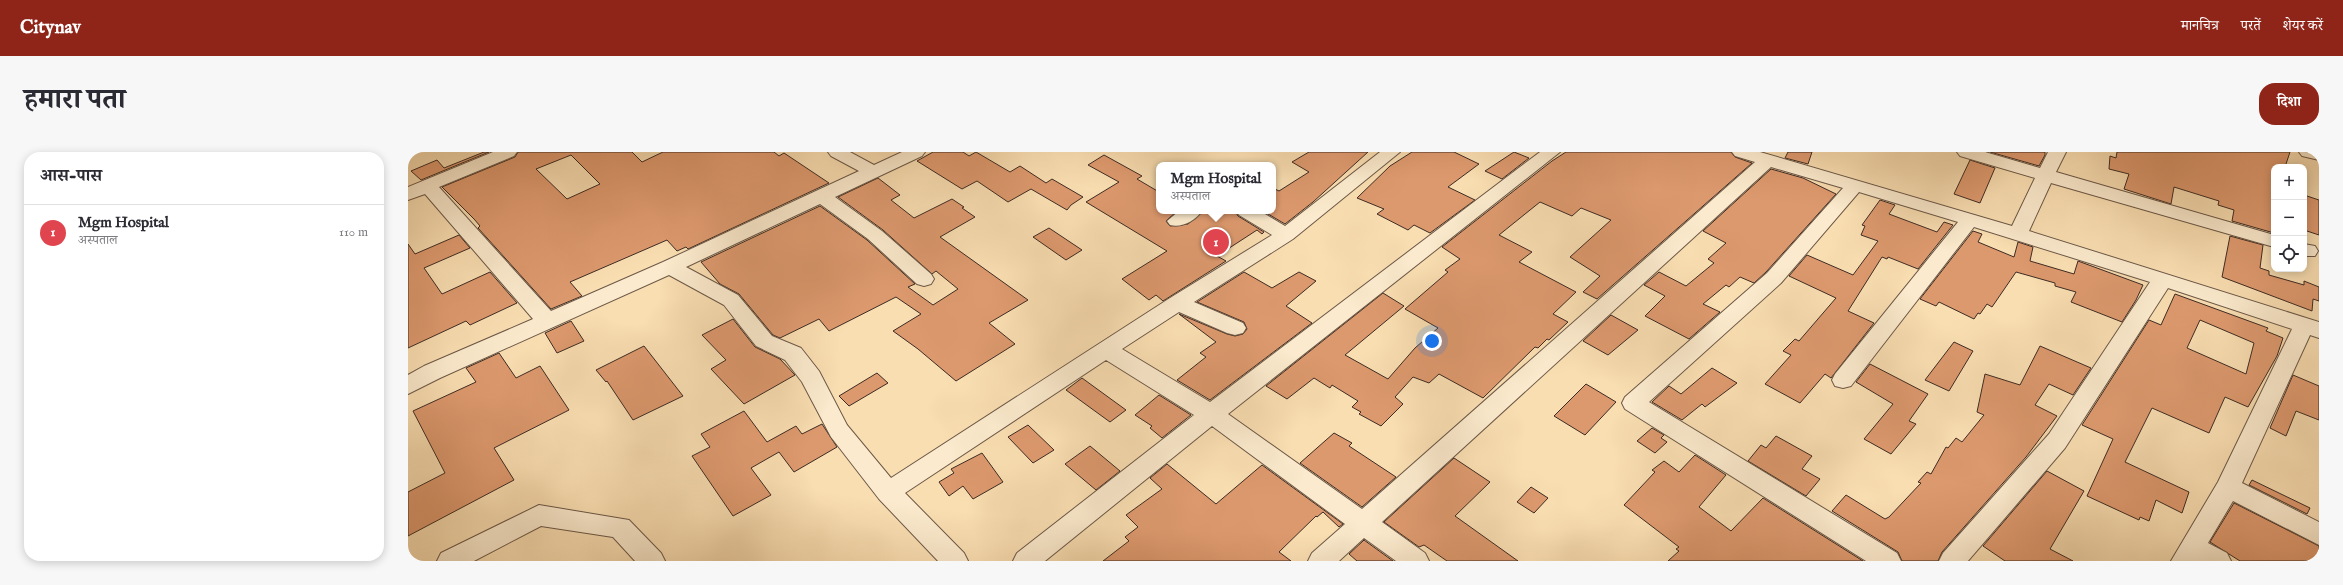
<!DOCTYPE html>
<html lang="hi">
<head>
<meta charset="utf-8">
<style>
	body { margin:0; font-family:"IM FELL English","Noto Serif Devanagari",serif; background:#f7f7f7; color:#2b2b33 }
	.controls { position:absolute; right:12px; top:12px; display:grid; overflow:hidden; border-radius:8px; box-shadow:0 2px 10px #0003 }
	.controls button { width:36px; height:36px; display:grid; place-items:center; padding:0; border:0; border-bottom:1px solid #e1e1e2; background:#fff; color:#2b2b33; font:20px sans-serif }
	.you { position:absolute; left:1024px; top:189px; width:14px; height:14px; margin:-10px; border:3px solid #fff; border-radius:50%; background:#1a73e8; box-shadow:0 0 0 6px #1a73e833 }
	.badge { display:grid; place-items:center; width:26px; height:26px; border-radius:50%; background:#8f2418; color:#fff; font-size:13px; font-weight:700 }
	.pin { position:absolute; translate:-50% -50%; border:2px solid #fff; box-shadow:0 1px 4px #0006 }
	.popup { position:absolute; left:748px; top:10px; width:120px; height:52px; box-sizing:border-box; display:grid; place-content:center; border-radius:8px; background:#fff; filter:drop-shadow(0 1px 3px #0005); font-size:13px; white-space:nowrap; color:#7c7c81 }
	.popup b { font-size:15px; color:#2b2b33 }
	.popup::after { content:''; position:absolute; left:50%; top:100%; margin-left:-8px; border:8px solid transparent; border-top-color:#fff }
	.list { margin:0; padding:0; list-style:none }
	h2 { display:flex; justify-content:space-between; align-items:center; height:52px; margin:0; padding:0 16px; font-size:17px }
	h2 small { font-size:13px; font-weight:400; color:#7c7c81 }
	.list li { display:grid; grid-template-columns:26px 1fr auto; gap:12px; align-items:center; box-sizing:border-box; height:56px; padding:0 16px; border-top:1px solid #e1e1e2 }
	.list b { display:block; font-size:15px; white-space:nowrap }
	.list p { margin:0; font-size:13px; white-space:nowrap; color:#7c7c81 }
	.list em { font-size:13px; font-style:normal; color:#7c7c81 }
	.icon { flex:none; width:22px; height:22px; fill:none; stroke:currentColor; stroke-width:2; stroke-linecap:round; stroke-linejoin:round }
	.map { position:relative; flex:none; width:1911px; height:409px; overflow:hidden; border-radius:16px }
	header { display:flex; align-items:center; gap:24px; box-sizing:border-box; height:56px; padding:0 20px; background:#8f2418; color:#fff }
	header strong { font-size:19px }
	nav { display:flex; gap:22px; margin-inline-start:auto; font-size:14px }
	.intro { display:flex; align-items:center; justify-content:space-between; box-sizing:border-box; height:96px; padding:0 24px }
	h1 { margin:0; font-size:28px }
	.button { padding:10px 18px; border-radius:16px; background:#8f2418; color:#fff; font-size:14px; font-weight:700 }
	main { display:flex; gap:24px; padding:0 24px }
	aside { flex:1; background:#fff; border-radius:16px; box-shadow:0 2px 10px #0003 }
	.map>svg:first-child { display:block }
	.building { fill:#dd996e; stroke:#3d2b23; fill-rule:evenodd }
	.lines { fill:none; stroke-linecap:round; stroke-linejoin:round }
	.minor-casing { stroke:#6c5847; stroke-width:2 }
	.minor { fill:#fbeacd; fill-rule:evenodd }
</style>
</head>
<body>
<header>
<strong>Citynav</strong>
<nav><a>मानचित्र</a><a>परतें</a><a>शेयर करें</a></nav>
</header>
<div class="intro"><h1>हमारा पता</h1><a class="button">दिशा</a></div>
<main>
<aside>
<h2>आस-पास<small></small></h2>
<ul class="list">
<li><span class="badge" style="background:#e0444e">1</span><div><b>Mgm Hospital</b><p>अस्पताल</p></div><em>110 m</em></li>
</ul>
</aside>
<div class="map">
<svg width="1911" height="409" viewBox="0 0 1911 409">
	<rect width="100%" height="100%" fill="#f9deb2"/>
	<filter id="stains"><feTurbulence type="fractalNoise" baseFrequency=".005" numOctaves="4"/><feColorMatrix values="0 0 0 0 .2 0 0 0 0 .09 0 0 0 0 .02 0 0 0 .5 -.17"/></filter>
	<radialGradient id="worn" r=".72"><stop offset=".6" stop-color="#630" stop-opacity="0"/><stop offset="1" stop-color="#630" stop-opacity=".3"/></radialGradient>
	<!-- building -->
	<path class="building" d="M76,0H81L13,28L3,19L29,8L36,16Z
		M110,0H224L234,10L255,0H366L371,4L376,1L421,31L280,97L278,95L269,99L259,88L162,130L174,144L143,157L70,76L72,74L66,67L34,35L107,5ZM163,3L192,32L159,47L128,17Z
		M525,0H555L561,4L568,0L602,20L612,14L638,31L644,27L675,45L663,53L659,58L623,37L600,50L569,29L554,37L509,9Z
		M901,0H960L905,50L877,72L855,59H865V36L871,39L901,20L884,10Z
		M1004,0H1046L1071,12L1040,35L1067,48L1022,81L1006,73L1000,78L969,62L976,57L949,46L982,14Z
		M1106,0L1121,6L1094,27L1077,19Z
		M1158,0H1323L1327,5L1344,11L1189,147L1175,140L1192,124L1162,105L1203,68L1173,56L1164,64L1132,50L1091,83L1124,100L1111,110L1168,140L1145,162L1160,170L1141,188L1139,187L1130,196L1127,195L1075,246L1031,222L1021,231L1005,225L987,245L995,252L973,274L951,262L953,260L944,255L950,249L924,233L922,236L906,226L879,247L858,234L975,141L996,154L937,203L980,227L1007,196L1030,176L997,157L1040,120L1037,118L1052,107L1034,95L1144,9Z
		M1380,0H1404L1400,12L1377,6Z
		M1582,0H1637V3L1631,14Z
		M1709,0H1882L1877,15H1866V81L1824,69L1826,58L1810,53L1811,49L1766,35L1763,52L1716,37L1721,22L1701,17L1702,4L1708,6Z
		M696,3L734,24L729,27L751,40V59H769L758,69L762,74L780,72L795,59H827L830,64L856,80L854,82L849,78L809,104L818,109L755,149L748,143L741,148L714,127L759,99L678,50L711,30L680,13Z
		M1562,8L1587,16L1572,51L1546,42Z
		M1363,17L1395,26L1428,42L1358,120L1346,131L1332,125L1321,135L1318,133L1295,152L1312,160L1281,187L1237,164L1257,144L1236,133L1251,120L1278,134L1306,111L1300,107L1318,91L1295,79Z
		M470,26L492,43L483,48L506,66L544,47L556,55L554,56L567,65L532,85L620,148L581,171L607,192L548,229L510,197L485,179L513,162L488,145L421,179L411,167L372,186L365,183L331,142L312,132L293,110L412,54L459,88L507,132L500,135L525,153L550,137L528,119L524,122L475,78L430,45Z
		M1896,43L1911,48V83L1896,78Z
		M1472,48L1487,53L1481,62L1529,80L1536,70L1545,73L1510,117L1480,105L1479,107L1474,105L1440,159L1466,171L1423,226L1417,222L1392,251L1357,232L1383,203L1375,199L1387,187L1391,189L1428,146L1381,124L1399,103L1445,123L1470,89L1453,83L1457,74L1454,73Z
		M641,76L674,98L658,108L625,85Z
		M1565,79L1574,82L1570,90L1606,105L1610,90L1625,95L1622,109L1666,122L1670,109L1735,133L1728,148L1714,170L1663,150L1668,140L1647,134V131L1608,120L1584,155L1579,152L1572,162L1570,161L1566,167L1531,150L1528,154L1512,147Z
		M51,83L62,96L16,116L34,142L82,120L109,151L62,173L58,169L0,196V92L7,102Z
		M1822,84L1855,93L1852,116L1861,119V123L1896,133V129L1911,135V149L1905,147L1904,159L1814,125Z
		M836,120L864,136L891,120L908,129L878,154L904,171L802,248L769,228L798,205L792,201L808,190L771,162L819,182L827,184L835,182L839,177L836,170L789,150Z
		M1767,142L1860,176L1858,179L1875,186L1869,204L1840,255L1817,245L1801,281L1744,256L1717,310L1781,340L1774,361L1748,348L1741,369L1732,365L1731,368L1679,344L1705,287L1674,273L1741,168L1753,173ZM1792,168L1846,191L1838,222L1779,196Z
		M1203,163L1230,178L1200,203L1175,189Z
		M325,167L347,195L372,207L387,223L336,252L303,217L318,208L294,183Z
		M163,169L176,189L149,201L137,181Z
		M1546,190L1565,199L1541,239L1517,228Z
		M236,194L275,244L225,268L199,229L198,230L188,218Z
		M1632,194L1683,216L1665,243L1641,232L1627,253L1649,264L1618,305L1534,400L1530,409H1494L1490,400L1424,359L1438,343L1477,367L1481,365L1513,331L1510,330L1519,320L1523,322L1538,295L1540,296L1548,286L1554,290L1576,263L1569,260L1577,222L1612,233Z
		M91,201L108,226L132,214L161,258L86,296L106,328L0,384V340L37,321L5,259L68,230L58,216Z
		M1462,212L1520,242L1501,269L1508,272L1483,302L1456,287L1485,252L1448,230Z
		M1304,216L1329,231L1297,255L1294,252L1274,268L1244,250L1261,234L1273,242Z
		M469,221L480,231L441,254L431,244Z
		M1885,223L1911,234V268L1888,259L1878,284L1862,276Z
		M674,226L718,258L702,270L658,238Z
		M1178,232L1208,250L1177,283L1146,264Z
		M751,243L783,263L754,286L742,276L744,274L727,263Z
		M336,259L359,290L388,274L394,282L414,272L429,295L386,320L371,300L343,316L363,343L325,364L284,304L302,295L293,282Z
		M620,273L646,298L625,311L600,285Z
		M1244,276L1256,283L1253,286L1259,290L1247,301L1229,289Z
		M926,281L944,291L941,294L988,325L954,355L892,311Z
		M1368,284L1404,304L1394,317L1412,327L1398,344L1340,309L1353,293L1358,296Z
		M682,294L712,319L688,338L657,312Z
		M574,301L595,330L565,347L555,334L541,344L531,330L546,321L543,317Z
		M1287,303L1318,323L1291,355L1323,379L1355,346L1455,409H1260L1271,399L1268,397L1271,395L1216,353L1247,320L1244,318L1256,309L1271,320Z
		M1046,306L1082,330L1047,364L1110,409H1039L1016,393L1011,395L976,370Z
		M759,312L808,352L854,313L935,372L931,375L915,360L909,365L908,364L871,400L883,409H695L721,389L717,385L730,375L718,363L754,337L742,326Z
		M1639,319L1676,339L1642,397L1665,409H1597L1575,394Z
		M1844,328L1902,356L1899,362L1841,333Z
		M1123,335L1140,346L1126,361L1109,350Z
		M1826,351L1911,394V409H1832L1802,390Z
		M956,388L985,409H949L941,402Z"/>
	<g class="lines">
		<defs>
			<path id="minor" d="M85,0H109L106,4L31,35L143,159L255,110L451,19L423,4L420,0H442L466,13L494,0H517L514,4L427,45L474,79L523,122L526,127L523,132L516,134L509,132L460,87L412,52L278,115L330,143L364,184L393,196L411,219L439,273L483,326L762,146L864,83L831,63L828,59H852L877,74L972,0H992L885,87L786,150L835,171L838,176L835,181L827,183L819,181L771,160L714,197L802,250L1132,0H1152L820,262L954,357L1347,10L1327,4L1324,0H1352L1604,74L1627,26L1552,4L1549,0H1577L1632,16L1640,0H1658L1648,20L1866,83V95L1643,31L1621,79L1911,170V186L1902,183L1834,331L1911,370V393L1825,349L1800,391L1819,401L1823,409H1763L1810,330L1884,177L1760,136L1657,296L1560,409H1531L1535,401L1641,282L1742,130L1566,75L1443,234L1435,236L1427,234L1424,228L1427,222L1550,70L1451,40L1373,131L1241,250L1489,401L1493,409H1458L1217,257L1214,251L1217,245L1359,121L1435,36L1363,15L974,370L1017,401L1021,409H988L956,386L931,409H900L904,401L937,372L804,274L637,409H605L609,401L786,263L698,208L497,341L556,401L560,409H530L471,347L423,285L394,230L377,208L348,194L316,153L261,123L32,226L0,242V223L16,214L125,167L17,42L0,48V35Z
				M1891,0H1911V8L1894,4Z
				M771,59H794C787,69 774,76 762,73L759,69Z
				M1896,92L1907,94L1910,99L1907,104H1896Z
				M131,353L221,368L253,401L257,409H227L205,385L133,374L66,409H29L33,401Z"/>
		</defs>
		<!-- minor casing -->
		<use href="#minor" class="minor-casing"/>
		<!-- minor -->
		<use href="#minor" class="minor"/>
	</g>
	<rect width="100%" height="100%" filter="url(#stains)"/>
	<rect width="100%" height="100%" fill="url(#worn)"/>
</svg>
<div class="controls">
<button>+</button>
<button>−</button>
<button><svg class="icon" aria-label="locate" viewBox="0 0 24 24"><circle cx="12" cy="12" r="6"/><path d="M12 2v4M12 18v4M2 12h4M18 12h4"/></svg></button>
</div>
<div class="you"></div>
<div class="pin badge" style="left:808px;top:90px;background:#e0444e">1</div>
<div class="popup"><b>Mgm Hospital</b>अस्पताल</div>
</div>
</main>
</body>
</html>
